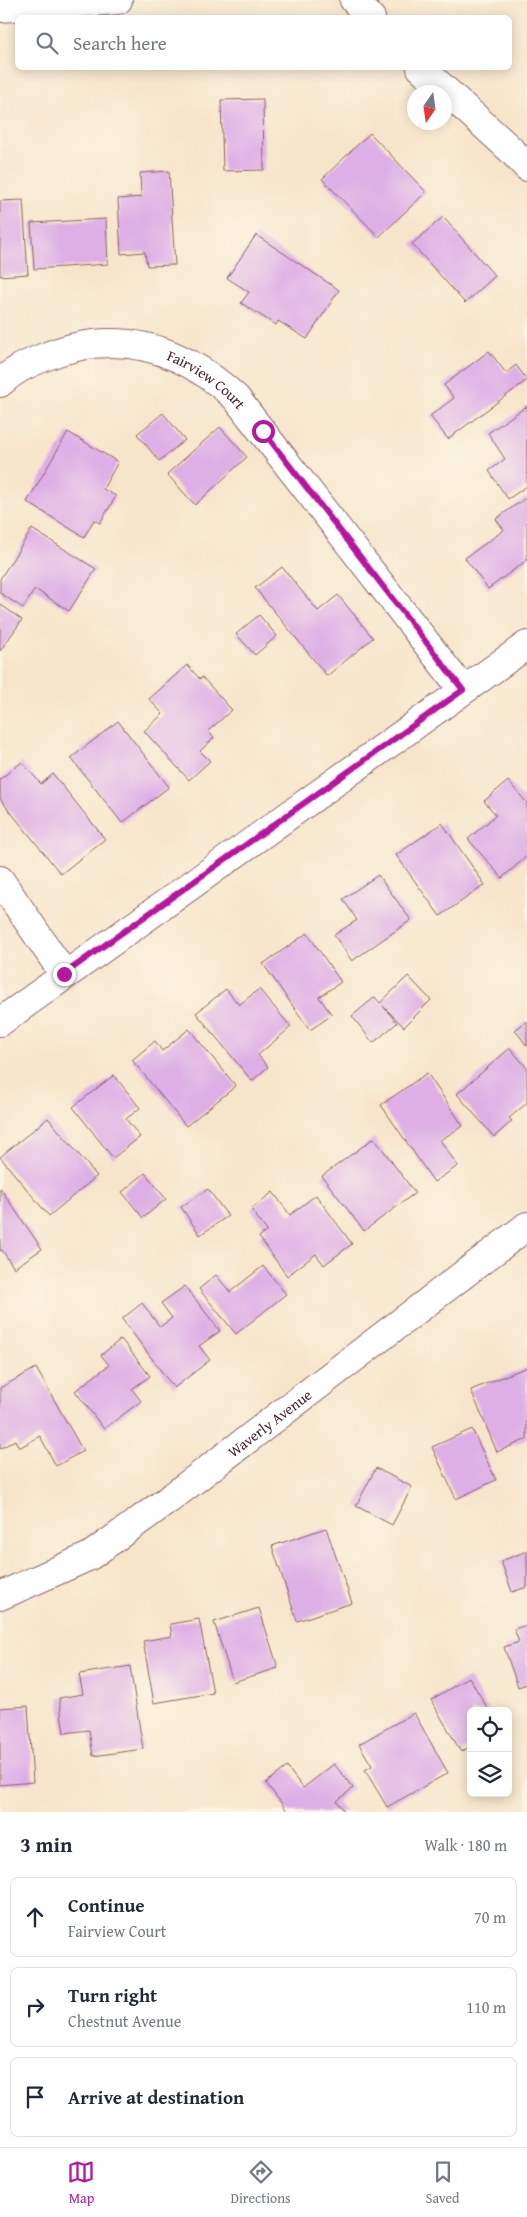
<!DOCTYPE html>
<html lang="en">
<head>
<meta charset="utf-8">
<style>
	body { margin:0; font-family:"Gentium Book Plus",serif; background:#f6f6f7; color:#1f2937 }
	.controls { position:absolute; right:15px; bottom:15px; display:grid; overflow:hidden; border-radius:8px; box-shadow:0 2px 12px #0003 }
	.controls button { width:45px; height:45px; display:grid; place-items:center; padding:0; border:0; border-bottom:1px solid #e0e1e3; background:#fff; color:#1f2937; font:25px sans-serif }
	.compass { position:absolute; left:407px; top:85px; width:45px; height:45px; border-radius:50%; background:#fff; box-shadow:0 2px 12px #0003; rotate:193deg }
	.stop { position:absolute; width:15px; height:15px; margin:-11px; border:4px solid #b5179e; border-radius:50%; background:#fff }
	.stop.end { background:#b5179e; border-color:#fff; box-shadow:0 1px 5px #0008 }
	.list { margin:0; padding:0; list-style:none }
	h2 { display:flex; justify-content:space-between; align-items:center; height:65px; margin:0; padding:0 20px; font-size:21px }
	h2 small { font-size:16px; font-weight:400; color:#747a83 }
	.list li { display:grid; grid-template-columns:32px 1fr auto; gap:15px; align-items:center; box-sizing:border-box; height:80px; margin:0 10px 10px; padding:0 10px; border:1px solid #e0e1e3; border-radius:8px }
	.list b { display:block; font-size:19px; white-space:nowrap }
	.list p { margin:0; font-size:16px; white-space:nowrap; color:#747a83 }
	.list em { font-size:16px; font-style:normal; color:#747a83 }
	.icon { flex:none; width:28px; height:28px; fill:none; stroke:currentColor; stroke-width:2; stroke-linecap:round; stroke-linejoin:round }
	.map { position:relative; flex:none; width:527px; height:1812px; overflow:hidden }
	.search { position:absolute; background:#fff; box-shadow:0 2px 12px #0003; left:15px; right:15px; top:15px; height:55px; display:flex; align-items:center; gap:12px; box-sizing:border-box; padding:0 18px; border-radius:8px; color:#747a83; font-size:19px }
	.sheet { height:335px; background:#fff }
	nav { display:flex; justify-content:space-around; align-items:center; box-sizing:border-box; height:70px; border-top:1px solid #e0e1e3; background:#fff; font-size:14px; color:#747a83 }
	nav a { display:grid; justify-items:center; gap:2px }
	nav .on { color:#b5179e }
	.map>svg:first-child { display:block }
	.building { fill:#ddafe6 }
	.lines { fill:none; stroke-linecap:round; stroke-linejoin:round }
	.street-casing { stroke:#876463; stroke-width:30 }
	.street { stroke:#fff; stroke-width:28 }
	.route { stroke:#b5179e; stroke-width:6 }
	.labels { text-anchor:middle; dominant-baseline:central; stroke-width:4; stroke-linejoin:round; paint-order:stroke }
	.street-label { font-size:15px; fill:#4a1f2b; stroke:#fcf5e5 }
</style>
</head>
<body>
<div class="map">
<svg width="527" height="1812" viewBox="0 0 527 1812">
	<rect width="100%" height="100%" fill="#fcf5e5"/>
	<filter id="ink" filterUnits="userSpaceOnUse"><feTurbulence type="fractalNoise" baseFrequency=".02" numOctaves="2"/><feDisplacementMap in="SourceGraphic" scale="10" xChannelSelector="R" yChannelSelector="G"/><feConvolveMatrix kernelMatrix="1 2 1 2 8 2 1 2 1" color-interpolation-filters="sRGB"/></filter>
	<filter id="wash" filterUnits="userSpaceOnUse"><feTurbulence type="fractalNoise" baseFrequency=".0096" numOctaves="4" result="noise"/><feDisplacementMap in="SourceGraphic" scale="20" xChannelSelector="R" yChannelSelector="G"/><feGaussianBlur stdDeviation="1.12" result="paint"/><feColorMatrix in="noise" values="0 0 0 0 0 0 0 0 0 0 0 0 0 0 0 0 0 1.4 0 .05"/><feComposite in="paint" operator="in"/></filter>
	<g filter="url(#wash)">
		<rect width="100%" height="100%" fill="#f7e5cb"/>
		<g id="blocks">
			<!-- building -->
			<path class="building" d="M263,99L264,170L223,171L221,100Z
				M370,133L426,192L379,237L322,179Z
				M169,171L175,265L147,266L145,252L121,254L118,199L141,197L140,173Z
				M23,200L28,274L0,276V201Z
				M443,217L495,276L465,303L412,244Z
				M106,219L108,264L34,269L31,223Z
				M256,235L339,290L307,339L278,321L276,325L241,303L249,292L227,278Z
				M489,351L506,373L516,365L527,380L448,439L430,416L454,398L444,385Z
				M527,406V486L508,499L489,471L505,459L488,433Z
				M163,413L185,440L159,461L137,434Z
				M220,427L247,457L195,505L167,474Z
				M68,432L118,462L103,489L116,496L100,523L94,520L84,537L27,502Z
				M527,497V560L488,589L465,558L504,530L496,519Z
				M32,529L96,569L69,611L35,589L23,608L0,593V579Z
				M282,567L318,611L338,595L373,638L327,676L255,588Z
				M0,604L22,620L0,651Z
				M259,615L277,636L255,655L236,634Z
				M187,665L200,679L202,677L232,710L208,731L214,738L200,751L210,761L189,780L144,731L163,714L149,699Z
				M118,721L169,787L122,823L71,758Z
				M22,762L41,784L53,774L105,839L61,874L0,799V779Z
				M508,781L527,803V856L502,878L468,839L496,815L484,801Z
				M442,823L485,885L440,916L396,855Z
				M378,875L411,920L352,961L334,935L357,920L343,899Z
				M307,933L341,982L319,997L332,1015L310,1030L263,964Z
				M408,976L431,1000L404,1027L383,1006L397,1023L373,1043L352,1016L375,997L380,1003Z
				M226,989L239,1005L259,989L291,1027L258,1055L268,1067L252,1081L196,1013Z
				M527,1021V1046L515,1030Z
				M189,1029L236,1086L186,1126L132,1060L155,1041L162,1051Z
				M510,1048L527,1068V1103L509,1118L512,1121L494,1137L457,1094Z
				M427,1073L463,1126L440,1140L458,1166L434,1182L381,1105Z
				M114,1075L140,1108L126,1119L140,1137L113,1158L73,1107Z
				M48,1118L97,1176L49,1216L0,1157Z
				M374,1138L415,1193L364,1231L322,1176Z
				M145,1173L166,1199L143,1218L122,1192Z
				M0,1188L42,1249L14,1268L2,1250L0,1251Z
				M208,1189L228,1216L200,1235L181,1207Z
				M273,1192L290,1215L316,1195L352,1244L324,1265L316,1254L287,1276L259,1237L267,1231L251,1209Z
				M263,1266L286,1294L236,1334L199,1289L216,1275L230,1292Z
				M185,1286L220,1331L199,1346L210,1360L174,1388L122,1319L142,1303L160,1327L172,1318L161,1303Z
				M121,1339L150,1376L132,1389L141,1401L104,1429L75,1391L109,1365L101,1355Z
				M527,1367V1439L497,1452L471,1390Z
				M36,1368L83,1451L56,1466L40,1436L19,1448L15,1440L0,1449V1388Z
				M472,1429L496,1480L456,1499L432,1447Z
				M376,1468L412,1487L392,1525L356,1506Z
				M326,1528L352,1603L297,1621L272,1546Z
				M527,1551V1587L512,1592L501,1561Z
				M259,1608L278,1668L233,1682L214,1622Z
				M199,1619L213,1693L154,1703L143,1641L172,1636L170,1624Z
				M527,1625V1684L518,1687L504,1647L519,1642L514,1629Z
				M130,1666L143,1749L93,1756L89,1730L64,1733L59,1698L83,1694L79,1674Z
				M469,1677L489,1711H471V1746L461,1752L431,1700Z
				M28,1706L33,1782L0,1785V1708Z
				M414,1713L448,1773L387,1807L365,1770L372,1766L359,1744Z
				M334,1764L353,1788L337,1801L345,1812H288L266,1783L287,1767L303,1788Z"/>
		</g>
	</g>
	<g filter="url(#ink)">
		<use href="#blocks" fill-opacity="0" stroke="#876463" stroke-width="1"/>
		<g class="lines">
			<defs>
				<g id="street">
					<path d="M354,0L371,18"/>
					<path d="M0,8L118,0"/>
					<path d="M421,68L511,150L527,167"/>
					<path id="s1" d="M0,383C14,370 25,365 42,358C115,327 180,346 236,398L463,690"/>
					<path d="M0,880L64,974"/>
					<path d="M0,1022L527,645"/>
					<path id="s2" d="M0,1596L90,1556L168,1500L527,1226"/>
				</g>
			</defs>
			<!-- street casing -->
			<use href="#street" class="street-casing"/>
			<!-- street -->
			<use href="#street" class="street"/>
		</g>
	</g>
	<g class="lines" filter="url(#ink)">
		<!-- route -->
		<path class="route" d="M64,974L463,690L263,431"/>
	</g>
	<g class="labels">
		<!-- street labels -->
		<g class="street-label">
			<text stroke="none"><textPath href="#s1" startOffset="225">Fairview Court</textPath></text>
			<text stroke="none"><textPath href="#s2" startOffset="322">Waverly Avenue</textPath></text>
		</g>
	</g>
</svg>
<div class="controls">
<button><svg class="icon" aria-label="locate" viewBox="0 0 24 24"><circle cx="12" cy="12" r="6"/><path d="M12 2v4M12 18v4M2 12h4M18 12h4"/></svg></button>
<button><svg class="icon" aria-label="layers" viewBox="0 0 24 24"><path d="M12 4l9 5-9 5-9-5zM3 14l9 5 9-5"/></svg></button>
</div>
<svg class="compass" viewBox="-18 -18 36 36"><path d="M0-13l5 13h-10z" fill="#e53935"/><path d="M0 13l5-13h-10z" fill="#747a83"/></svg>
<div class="stop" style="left:263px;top:431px"></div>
<div class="stop end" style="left:64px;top:974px"></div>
<div class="search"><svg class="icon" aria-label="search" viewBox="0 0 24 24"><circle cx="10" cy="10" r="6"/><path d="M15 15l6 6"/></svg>Search here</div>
</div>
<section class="sheet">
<h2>3 min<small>Walk · 180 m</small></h2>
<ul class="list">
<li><svg class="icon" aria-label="ahead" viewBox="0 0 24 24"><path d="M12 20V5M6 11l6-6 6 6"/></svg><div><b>Continue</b><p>Fairview Court</p></div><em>70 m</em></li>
<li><svg class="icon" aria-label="right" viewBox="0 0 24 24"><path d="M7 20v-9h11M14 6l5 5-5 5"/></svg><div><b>Turn right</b><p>Chestnut Avenue</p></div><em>110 m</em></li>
<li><svg class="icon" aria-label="arrive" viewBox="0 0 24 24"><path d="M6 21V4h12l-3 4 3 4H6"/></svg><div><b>Arrive at destination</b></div></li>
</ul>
</section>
<nav>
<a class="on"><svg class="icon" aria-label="map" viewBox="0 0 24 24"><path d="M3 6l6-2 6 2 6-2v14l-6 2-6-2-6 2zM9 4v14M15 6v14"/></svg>Map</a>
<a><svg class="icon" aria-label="directions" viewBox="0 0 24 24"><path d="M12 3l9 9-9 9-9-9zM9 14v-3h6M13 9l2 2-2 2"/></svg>Directions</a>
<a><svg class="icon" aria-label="saved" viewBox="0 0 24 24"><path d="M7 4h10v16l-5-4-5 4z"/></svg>Saved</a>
</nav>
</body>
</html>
